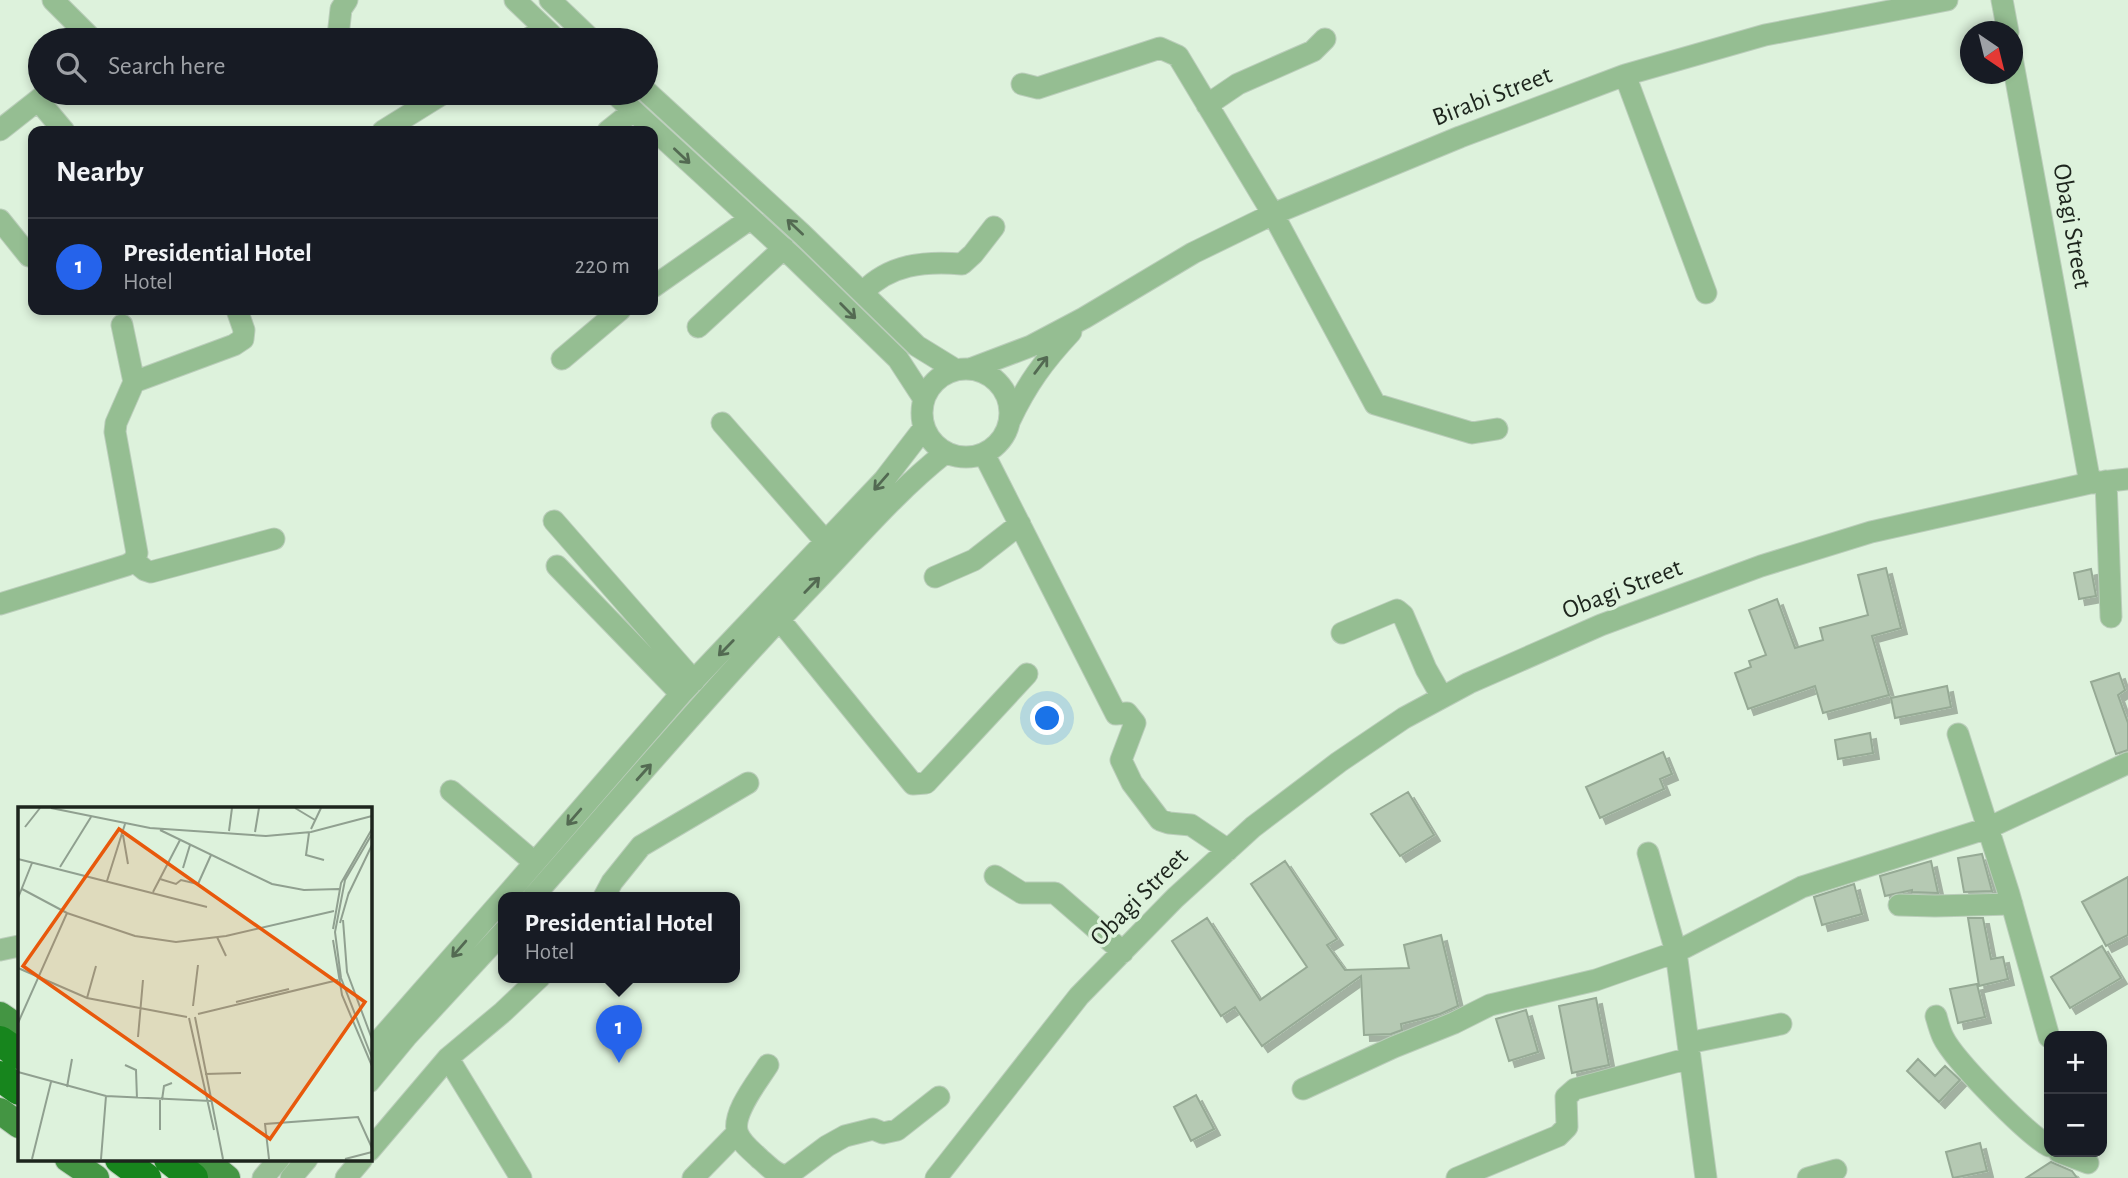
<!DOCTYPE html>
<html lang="en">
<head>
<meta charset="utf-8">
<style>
	body { margin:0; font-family:"Alegreya Sans",sans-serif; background:#242831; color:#f1f3f6 }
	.controls { position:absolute; right:21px; bottom:21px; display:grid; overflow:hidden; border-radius:14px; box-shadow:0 4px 10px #0003 }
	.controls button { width:63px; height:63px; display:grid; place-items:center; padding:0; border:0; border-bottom:2px solid #363941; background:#171b24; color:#f1f3f6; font:35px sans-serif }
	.compass { position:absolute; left:1960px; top:21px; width:63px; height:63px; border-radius:50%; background:#171b24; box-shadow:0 4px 10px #0003; rotate:145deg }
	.you { position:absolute; left:1048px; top:719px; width:24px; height:24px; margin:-18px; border:5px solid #fff; border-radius:50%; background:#1a73e8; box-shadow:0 0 0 10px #1a73e833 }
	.badge { display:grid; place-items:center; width:46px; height:46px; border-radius:50%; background:#2563eb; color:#fff; font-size:23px; font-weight:700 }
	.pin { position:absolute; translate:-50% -58px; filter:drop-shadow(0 2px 4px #0008) }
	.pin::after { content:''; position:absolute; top:37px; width:24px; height:21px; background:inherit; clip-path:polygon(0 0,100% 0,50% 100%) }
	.popup { position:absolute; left:498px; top:892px; width:242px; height:91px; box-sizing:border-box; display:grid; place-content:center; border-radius:14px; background:#171b24; filter:drop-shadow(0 2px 5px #0005); font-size:23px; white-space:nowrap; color:#9ea1a6 }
	.popup b { font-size:26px; color:#f1f3f6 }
	.popup::after { content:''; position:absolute; left:50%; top:100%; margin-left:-14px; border:14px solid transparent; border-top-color:#171b24 }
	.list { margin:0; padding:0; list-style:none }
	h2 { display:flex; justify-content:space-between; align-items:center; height:91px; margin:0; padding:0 28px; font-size:30px }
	h2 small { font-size:23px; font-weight:400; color:#9ea1a6 }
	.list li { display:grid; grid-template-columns:46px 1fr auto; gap:21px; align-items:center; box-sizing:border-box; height:98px; padding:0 28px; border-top:2px solid #363941 }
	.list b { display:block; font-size:26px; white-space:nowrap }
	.list p { margin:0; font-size:23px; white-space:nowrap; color:#9ea1a6 }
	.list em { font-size:23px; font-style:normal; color:#9ea1a6 }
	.icon { flex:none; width:38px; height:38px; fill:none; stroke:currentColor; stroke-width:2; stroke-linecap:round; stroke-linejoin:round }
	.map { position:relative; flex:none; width:2128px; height:1178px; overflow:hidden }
	.search { position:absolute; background:#171b24; box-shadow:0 4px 10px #0003; left:28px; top:28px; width:630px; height:77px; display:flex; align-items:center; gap:18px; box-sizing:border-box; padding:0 24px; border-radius:38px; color:#9ea1a6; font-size:26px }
	.panel { position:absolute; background:#171b24; box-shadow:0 4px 10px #0003; left:28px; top:126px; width:630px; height:189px; border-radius:14px }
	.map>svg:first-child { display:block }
	.building { fill:#b5c9b3; stroke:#96aa95; stroke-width:2; filter:url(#shadow) }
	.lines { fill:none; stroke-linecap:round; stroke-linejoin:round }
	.minor-casing { stroke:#bacdba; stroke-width:23 }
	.major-casing { stroke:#bacdba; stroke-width:28 }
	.highway-casing { stroke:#bacdba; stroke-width:32 }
	.minor { stroke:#95be92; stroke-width:21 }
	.major { stroke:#449543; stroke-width:26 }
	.highway { stroke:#17851d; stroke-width:30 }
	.oneway { stroke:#536a52 }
	.labels { text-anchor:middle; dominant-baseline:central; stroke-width:7; stroke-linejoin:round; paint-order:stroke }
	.street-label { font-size:26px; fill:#1d251d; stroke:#ddf2dc }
	.inset-road { fill:none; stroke:#90a090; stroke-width:2 }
	.view { fill:#e8590c; fill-opacity:0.15; stroke:#e8590c; stroke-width:3.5 }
	.inset-edge { fill:none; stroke:#1d251d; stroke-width:3.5 }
</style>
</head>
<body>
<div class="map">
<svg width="2128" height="1178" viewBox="0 0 2128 1178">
	<defs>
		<filter id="shadow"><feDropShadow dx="6" dy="6" stdDeviation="0" flood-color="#0004"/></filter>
	</defs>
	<rect width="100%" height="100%" fill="#ddf2dc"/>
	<!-- building -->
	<path class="building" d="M1886,568L1901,628L1872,636L1889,695L1823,713L1815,686L1748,709L1735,673L1751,667L1749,661L1766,655L1749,610L1777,599L1795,648L1823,640L1820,628L1868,615L1858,575Z
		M2091,569L2096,596L2079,599L2074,573Z
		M2119,673L2125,690L2118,695L2128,723V750L2116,754L2091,682Z
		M1947,686L1951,707L1895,718L1891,698Z
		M1870,733L1873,753L1838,759L1835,740Z
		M1663,752L1672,774L1660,779L1664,789L1600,818L1586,787Z
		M1408,792L1434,835L1400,856L1371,814Z
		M1982,854L1992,891L1964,892L1958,858Z
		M1285,861L1337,939L1327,945L1345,970L1409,968L1404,945L1441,935L1458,1006L1440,1014L1401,1024L1402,1030L1391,1034L1364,1035L1361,976L1262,1046L1235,1007L1221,1016L1172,941L1207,918L1260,1000L1307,967L1251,884Z
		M1931,861L1938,893L1912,892V890L1885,896L1880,876Z
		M2128,877V935L2106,946L2082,902Z
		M1854,884L1862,914L1822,925L1814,897Z
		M1968,918H1983L1991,959L2003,957L2008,979L1979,986Z
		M2102,946L2121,978L2070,1008L2051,977Z
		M1977,984L1985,1017L1958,1023L1950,989Z
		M1596,998L1609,1065L1572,1073L1559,1006Z
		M1526,1010L1538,1052L1509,1061L1496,1019Z
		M1918,1059L1935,1076L1945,1066L1960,1080L1939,1102L1907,1071Z
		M1196,1095L1214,1129L1191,1141L1174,1107Z
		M1980,1143L1987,1171L1953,1178L1946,1152Z
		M2051,1162L2072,1171L2077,1178H2026Z"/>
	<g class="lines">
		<defs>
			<path id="minor" d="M53,0L93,40
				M515,0L557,40
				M550,0L592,40
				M2002,0L2008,32
				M338,36L341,9L347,0
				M526,40L544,29
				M1625,75L1706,293
				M1022,84L1038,88L1160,48L1178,56L1273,214L1375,404L1472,433L1497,429
				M646,91L802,234L917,346L956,370
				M614,93L794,258L898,359L924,399
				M38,100L64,131
				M1207,105L1238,84L1313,51L1325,39
				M0,130L47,93
				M383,131L444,93
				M608,131L633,111
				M0,220L29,256
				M653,287L750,219
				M863,292C890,264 924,261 962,264L973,254L994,227
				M122,325L134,382
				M698,327L784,248
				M562,359L620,310
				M922 413a44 44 0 1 1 88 0a44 44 0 1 1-88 0Z
				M970,369L1031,346L1084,318L1193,253L1273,214L1460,137L1625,75L1765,35L1947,0
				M1010,420C1027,384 1044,361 1071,332
				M722,423L826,542
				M984,454L1116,714L1127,713L1135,723L1121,760L1132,783L1160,820L1169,823L1191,825L1228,850
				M2106,481L2111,617
				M2092,483L2128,479
				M554,521L694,681
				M134,561L145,570L151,572L274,539
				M557,566L681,694
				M935,577L974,560L1020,524
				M0,604L127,565L134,561L137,553L115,432L116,423L134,382L234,345L243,339L244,330L237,310
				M779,619L913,784L926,783L1027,674
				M1342,633L1397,610L1403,615L1426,669L1442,697
				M1958,734L2009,894L2049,1037
				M451,791L534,862
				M1648,853L1676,952L1706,1178
				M995,876L1022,893H1055L1123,952
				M505,897L681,694L884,480L924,428
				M533,897C627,790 719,682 817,580C858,537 898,490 945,453
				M604,897L612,882L641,846L748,783
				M1899,905L1935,906L2012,904
				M0,950L19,946
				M1936,1016C1938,1023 1940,1031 1943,1037C1954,1060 2027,1134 2049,1146
				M1688,1043L1781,1024
				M369,1052L504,898
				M448,1058L521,1178
				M768,1065C758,1081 730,1115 738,1134C742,1144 752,1151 760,1159C769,1166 775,1175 787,1176L827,1146L845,1136L873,1129L883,1133L897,1130L939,1097
				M369,1082L407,1036L504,931
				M1303,1089L1394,1047L1454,1023L1490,1005L1596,980L1676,952L1802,887L1988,828L2128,763
				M369,1151L448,1058L503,1012L540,977
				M2059,1152L2088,1163
				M263,1178L279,1159
				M291,1178L307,1159
				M346,1178L362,1159
				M693,1178L737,1133
				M936,1178L1079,996L1175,898L1253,827L1339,762L1404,718L1469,683L1601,625L1761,566L1871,532L2090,483L2012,58
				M1457,1178L1558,1136L1567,1127L1566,1097L1575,1089L1690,1058
				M1808,1178L1836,1170"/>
			<path id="major" d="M0,1015L19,1028
				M0,1111L19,1125
				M68,1159L96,1178
				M204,1159L227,1178"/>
			<path id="highway" d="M0,1041L19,1054
				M0,1076L19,1090
				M120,1159L146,1178
				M169,1159L193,1178"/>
		</defs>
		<!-- minor casing -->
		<use href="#minor" class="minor-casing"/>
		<!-- major casing -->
		<use href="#major" class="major-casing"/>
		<!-- highway casing -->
		<use href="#highway" class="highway-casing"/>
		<!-- minor -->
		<use href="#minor" class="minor"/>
		<!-- major -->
		<use href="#major" class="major"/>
		<!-- highway -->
		<use href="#highway" class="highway"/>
	</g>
	<!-- one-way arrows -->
	<defs><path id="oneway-shaft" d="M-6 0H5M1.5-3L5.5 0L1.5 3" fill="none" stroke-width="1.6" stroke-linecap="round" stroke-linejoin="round" transform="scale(1.75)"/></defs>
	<g class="oneway">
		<use href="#oneway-shaft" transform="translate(682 156) rotate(43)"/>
		<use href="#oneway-shaft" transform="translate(795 227) rotate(-137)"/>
		<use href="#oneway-shaft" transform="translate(848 311) rotate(45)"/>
		<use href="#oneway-shaft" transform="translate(1041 365) rotate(-53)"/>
		<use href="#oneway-shaft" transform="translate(881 482) rotate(131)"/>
		<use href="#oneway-shaft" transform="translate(812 585) rotate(-46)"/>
		<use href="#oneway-shaft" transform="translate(726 648) rotate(134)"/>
		<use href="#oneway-shaft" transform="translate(644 772) rotate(-48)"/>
		<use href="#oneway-shaft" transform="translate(574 817) rotate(131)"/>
		<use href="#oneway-shaft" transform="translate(459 949) rotate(131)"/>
	</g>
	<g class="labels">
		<!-- street labels -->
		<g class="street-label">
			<text transform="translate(1492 96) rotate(-21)">Birabi Street</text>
			<text transform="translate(2072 226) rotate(80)">Obagi Street</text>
			<text transform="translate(1622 589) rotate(-21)">Obagi Street</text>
			<text transform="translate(1139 897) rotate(-45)">Obagi Street</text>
		</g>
	</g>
	<!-- overview -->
	<g transform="translate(18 807)">
		<rect width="354" height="354" fill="#ddf2dc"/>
		<path class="inset-road" d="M33,1L132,21L248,29L293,25L354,9M277,1L297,13M7,20L22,1M293,22L303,1M142,23L254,77L286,83L321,82M211,24L214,1M237,25L241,1M291,26L288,48L306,53M354,27L327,73L317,125L323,171L354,251M105,28L110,57M0,52L189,100M42,60L73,10M165,61L172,38M142,72L158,77L163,73L180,77L193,48M89,74L107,17M4,82L49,106M135,85L162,33M330,88L354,38M0,91L14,56M325,113L329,165L354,232M322,116L331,85M315,122L323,76L354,22M199,130L208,149M315,133L324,188L354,259M0,161L69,191L169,210M69,191L78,159M218,195L271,182M175,199L180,158M180,207L320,173M177,210L205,352M171,211L196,323M0,216L49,106L117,129L158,135L208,129L316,104M120,230L125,173M107,258L118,263L119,292M0,265L88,289L193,294M187,267L223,266M49,280L54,252M142,293V323M144,293L146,279L154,276M14,352L33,275M83,352L88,289M251,352L247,317L340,310L354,341M327,352L354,345"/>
		<path class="view" d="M101,22L347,195L252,332L5,159Z"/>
		<rect width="354" height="354" class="inset-edge"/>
	</g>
</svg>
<div class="controls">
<button>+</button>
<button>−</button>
</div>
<svg class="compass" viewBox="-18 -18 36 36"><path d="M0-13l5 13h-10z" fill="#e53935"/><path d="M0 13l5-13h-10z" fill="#9ea1a6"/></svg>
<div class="you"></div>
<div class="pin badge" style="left:619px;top:1063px">1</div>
<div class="popup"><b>Presidential Hotel</b>Hotel</div>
<div class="search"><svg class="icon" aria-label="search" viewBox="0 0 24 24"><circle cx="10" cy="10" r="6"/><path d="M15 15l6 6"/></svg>Search here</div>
<section class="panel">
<h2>Nearby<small></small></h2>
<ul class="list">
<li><span class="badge">1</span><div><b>Presidential Hotel</b><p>Hotel</p></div><em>220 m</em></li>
</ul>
</section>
</div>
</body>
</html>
